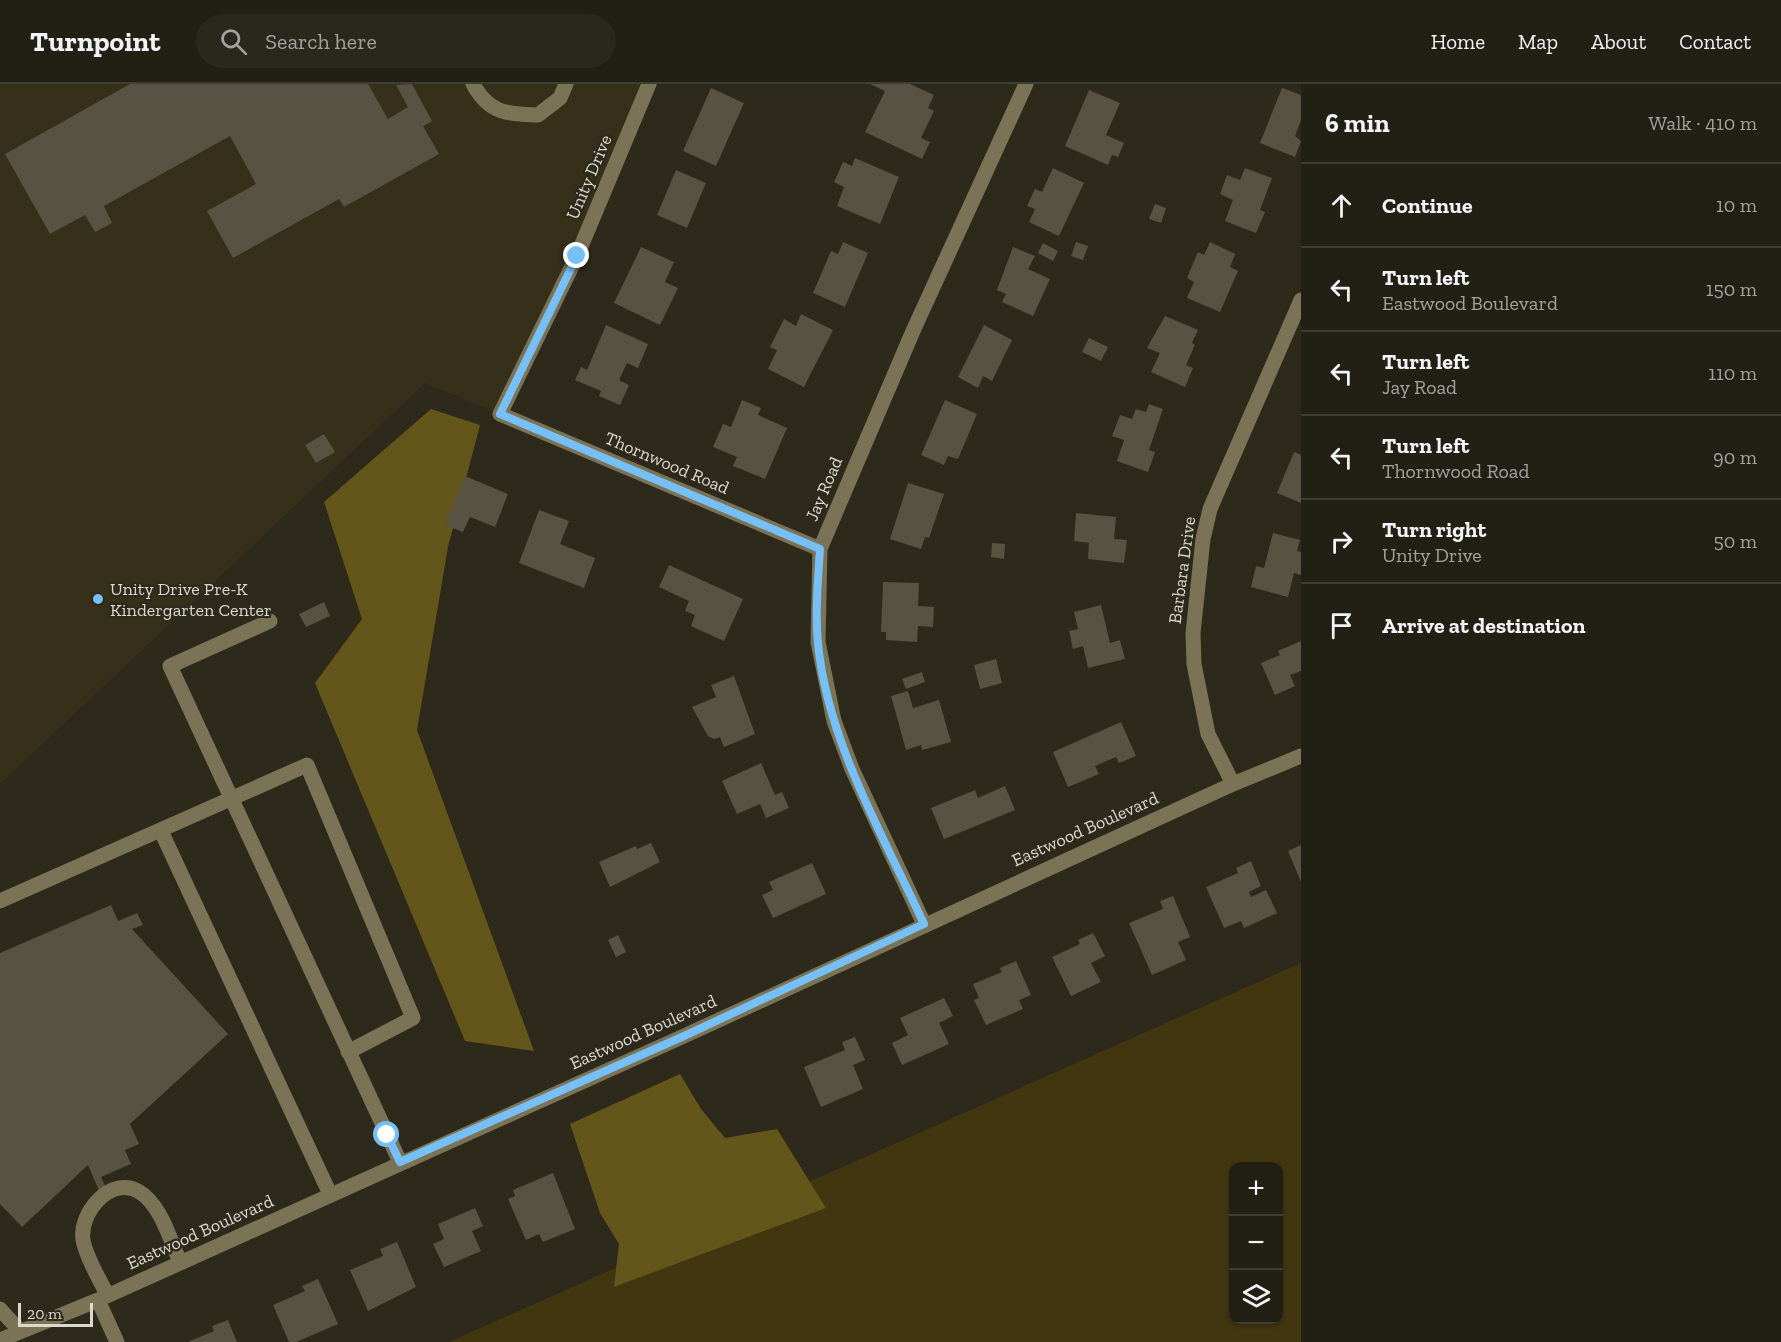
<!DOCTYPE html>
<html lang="en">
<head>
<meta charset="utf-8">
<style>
	body { margin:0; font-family:"Zilla Slab",serif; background:#2a281d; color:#f1f3f6 }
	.controls { position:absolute; right:18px; bottom:18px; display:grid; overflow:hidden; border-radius:12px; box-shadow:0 2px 4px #0004 }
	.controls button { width:54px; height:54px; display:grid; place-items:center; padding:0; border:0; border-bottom:2px solid #3f3e34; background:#222014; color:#f1f3f6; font:30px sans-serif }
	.scale { position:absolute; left:18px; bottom:15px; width:75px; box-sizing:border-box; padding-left:6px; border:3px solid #dbd9cf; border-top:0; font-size:16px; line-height:21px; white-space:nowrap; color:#dbd9cf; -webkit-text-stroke:4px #2e2a1b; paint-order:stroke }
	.stop { position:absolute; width:18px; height:18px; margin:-14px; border:4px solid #76c0f7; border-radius:50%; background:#fff }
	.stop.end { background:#76c0f7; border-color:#fff; box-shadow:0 2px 6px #0008 }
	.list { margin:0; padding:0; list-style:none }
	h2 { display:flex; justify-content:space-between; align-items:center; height:78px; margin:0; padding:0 24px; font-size:26px }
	h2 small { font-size:20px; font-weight:400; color:#a2a3a0 }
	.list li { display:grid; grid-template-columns:39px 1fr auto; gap:18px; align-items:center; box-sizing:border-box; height:84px; padding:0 24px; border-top:2px solid #3f3e34 }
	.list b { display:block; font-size:22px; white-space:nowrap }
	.list p { margin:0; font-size:20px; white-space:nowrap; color:#a2a3a0 }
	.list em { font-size:20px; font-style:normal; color:#a2a3a0 }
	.icon { flex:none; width:33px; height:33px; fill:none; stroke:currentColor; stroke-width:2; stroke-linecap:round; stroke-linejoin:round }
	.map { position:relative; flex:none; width:1301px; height:1258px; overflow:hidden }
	header { display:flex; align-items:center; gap:36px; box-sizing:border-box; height:84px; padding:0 30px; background:#222014; border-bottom:2px solid #3f3e34 }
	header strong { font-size:28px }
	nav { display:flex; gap:33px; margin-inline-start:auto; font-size:21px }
	.search { width:420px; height:54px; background:#2a281d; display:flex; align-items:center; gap:15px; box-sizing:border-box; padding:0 21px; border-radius:33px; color:#a2a3a0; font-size:22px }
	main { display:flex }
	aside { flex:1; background:#222014 }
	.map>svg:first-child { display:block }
	.built { fill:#36301a }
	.green { fill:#41360f; fill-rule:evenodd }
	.forest { fill:#64551a }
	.building { fill:#575242 }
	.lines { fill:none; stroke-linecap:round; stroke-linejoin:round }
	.minor { stroke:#7b7355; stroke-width:15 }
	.route { stroke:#76c0f7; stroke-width:8 }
	.poi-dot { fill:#76c0f7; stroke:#2e2a1b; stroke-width:2 }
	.labels { text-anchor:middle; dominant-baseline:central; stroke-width:4.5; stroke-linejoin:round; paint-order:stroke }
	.street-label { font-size:18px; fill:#dbd9cf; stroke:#2e2a1b }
	.poi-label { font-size:18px; fill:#dbd9cf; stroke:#2e2a1b; text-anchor:start }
</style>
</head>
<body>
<header>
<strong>Turnpoint</strong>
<div class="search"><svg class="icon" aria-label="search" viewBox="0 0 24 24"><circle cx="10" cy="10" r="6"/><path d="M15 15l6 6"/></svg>Search here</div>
<nav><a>Home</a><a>Map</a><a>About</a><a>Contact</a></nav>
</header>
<main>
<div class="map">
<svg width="1301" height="1258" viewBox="0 0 1301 1258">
	<rect width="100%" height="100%" fill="#2e2a1b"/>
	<!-- built -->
	<path class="built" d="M0,0H649L500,330L425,299L0,700Z"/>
	<!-- green -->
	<path class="green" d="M1301,879V1258H449ZM1234,1082H1278V1236H1234Z"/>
	<!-- forest -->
	<path class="forest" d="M431,325L480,341L448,463L417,646L534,967L465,957L315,599L362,535L324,418Z
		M680,990L701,1025L725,1054L777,1045L826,1124L614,1203L619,1160L600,1129L570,1040Z"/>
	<!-- building -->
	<path class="building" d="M130,0H368L388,35L408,23L396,1L412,0L432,37L423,42L439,70L344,123L339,115L233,174L207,127L256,100L230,52L104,122L112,139L95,148L85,131L50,150L5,70Z
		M870,0H910L934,11L928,24L934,27L921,54L930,58L922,75L865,48L885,7Z
		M711,4L744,19L716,82L683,67Z
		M1282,4L1301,11V36L1295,52L1301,57L1295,73L1260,59Z
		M1089,6L1120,19L1106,51L1124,59L1118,73L1112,71L1108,81L1065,62Z
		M855,74L899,93L880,140L837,122L844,103L834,98L843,78L852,82Z
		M1053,84L1084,99L1059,152L1029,138L1035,125L1027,122L1035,105L1042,108Z
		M1245,84L1272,94L1260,126L1265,128L1256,149L1225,137L1233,116L1220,110L1227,91L1240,96Z
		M676,86L706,99L687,144L657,131Z
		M1155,120L1166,124L1161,139L1149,135Z
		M843,158L868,169L845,223L813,209L831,167L838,170Z
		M1076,158L1088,162L1083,176L1071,172Z
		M1210,158L1235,170L1230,183L1238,187L1220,228L1187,214L1194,198L1187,194L1198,168L1204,171Z
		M1043,159L1058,167L1053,177L1038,169Z
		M641,163L674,178L665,198L678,204L660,241L614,219Z
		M1013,163L1035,172L1028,185L1050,195L1033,232L1002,218L1006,210L997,206Z
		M801,230L833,246L804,303L768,285L777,266L770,263L784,235L796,242Z
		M1165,232L1198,246L1192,259L1195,261L1186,281L1193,284L1185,303L1151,288L1160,269L1147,264Z
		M606,241L648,260L638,284L627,279L619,296L629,301L620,321L599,312L601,307L575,296L581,283L587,286Z
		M984,241L1012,256L992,297L983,292L978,304L958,293Z
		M1089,254L1108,263L1101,277L1082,268Z
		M742,316L761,324L758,331L787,344L765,395L733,382L737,373L713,363L723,340L731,343Z
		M945,316L977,330L958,375L948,372L944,381L921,371Z
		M1149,320L1163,325L1149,366L1155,368L1148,388L1117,377L1124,356L1112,352L1120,331L1132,335L1136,325L1146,328Z
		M324,350L335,368L316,379L305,361Z
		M1294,368L1301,371V419L1277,409Z
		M465,392L508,410L495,443L470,433L463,448L445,441Z
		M908,399L944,410L929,454L925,453L921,465L890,455Z
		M539,426L569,437L560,460L595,474L584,504L519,479Z
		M1076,429L1116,433L1114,455L1127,456L1124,479L1088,475L1089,459L1074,457Z
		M1273,449L1300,456L1297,467L1301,468V491L1294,489L1288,513L1251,503L1256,482L1264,484Z
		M992,459L1005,460L1004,475L991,473Z
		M669,481L743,515L724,557L691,542L695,531L685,527L689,517L659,503Z
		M883,498L919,499L918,522L934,523L933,543L918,542L917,558L886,556V548H881Z
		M324,518L330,532L306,543L299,530Z
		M1101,521L1110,559L1120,556L1125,575L1088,584L1083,562L1073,565L1069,547L1078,545L1074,528Z
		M1301,557V587L1290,591L1295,602L1275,611L1261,579L1280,571L1278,567Z
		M996,575L1002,599L980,605L974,581Z
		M922,588L925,598L906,605L902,595Z
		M734,592L755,650L724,663L720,653L714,655L708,652L692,623L716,613L711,601Z
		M908,607L913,624L939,616L951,658L922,666L921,661L906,666L891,612Z
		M1121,638L1136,672L1119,679L1116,673L1095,682L1099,690L1068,703L1053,668Z
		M761,679L775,711L782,708L789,724L766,734L760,720L737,730L722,697Z
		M1005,702L1015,726L944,755L931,724L975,706L978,714Z
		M651,759L660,778L610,803L599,778L636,762L637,765Z
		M1301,761V798L1288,767Z
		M1251,777L1261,802L1249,808L1251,813L1266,806L1277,829L1244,844L1241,837L1224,844L1206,803L1238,789L1236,784Z
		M812,779L826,810L773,834L762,811L773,806L769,798Z
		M1173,812L1190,853L1178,858L1186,876L1152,891L1129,839L1163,825L1160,817Z
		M111,821L118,837L137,829L143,841L132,845L228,950L130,1040L139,1060L125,1066L131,1080L101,1093L107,1106L100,1109L88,1081L22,1143L0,1120V869Z
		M1093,849L1105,872L1091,879L1101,898L1071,912L1052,873L1080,860L1078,856Z
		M618,851L626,868L616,873L608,856Z
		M1016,877L1031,911L1019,916L1023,925L986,941L974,916L979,914L973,900L1002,888L1000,884Z
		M944,914L953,932L939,939L949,960L902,981L892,959L908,951L900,934Z
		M855,953L865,976L853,981L863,1005L821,1023L804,983L845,966L842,958Z
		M553,1089L575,1145L543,1158L539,1150L526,1156L508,1115L515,1112L513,1106Z
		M475,1124L483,1142L472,1147L481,1167L444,1183L433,1160L444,1155L438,1140Z
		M397,1158L416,1203L368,1227L350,1186L383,1172L380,1165Z
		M318,1195L338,1240L296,1258H289L273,1221L305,1207L302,1202Z
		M228,1236L237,1258H188L214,1247L212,1242Z"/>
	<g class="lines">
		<!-- minor -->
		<path class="minor" d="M473,0C489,30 508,30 538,31L560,14L566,0
			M649,0L577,172L500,330L820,465
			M270,537L170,582L400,1078
			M1233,700L1208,650L1194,580L1193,549L1203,455L1210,425L1301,216
			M161,747L330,1110
			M0,817L307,681L413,934L348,968
			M924,840L852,685L834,637L818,558L820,465L913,247L1026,0
			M107,1211C100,1195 86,1174 83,1156C79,1129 110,1092 138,1107C161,1120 170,1156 180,1178
			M98,1216L117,1258
			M0,1225L20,1247
			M0,1256L98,1216L684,952L1233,700L1301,672"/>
	</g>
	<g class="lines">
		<!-- route -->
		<path class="route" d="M387,1051L400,1078L684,952L924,840C883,751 828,659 818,560C815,529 818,496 820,465L500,330L577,172"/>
	</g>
	<!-- markers -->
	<circle class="poi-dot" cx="98" cy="515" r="6"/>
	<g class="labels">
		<!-- street labels -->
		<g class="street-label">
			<text transform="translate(589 93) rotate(-67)">Unity Drive</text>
			<text transform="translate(667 379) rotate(23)">Thornwood Road</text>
			<text transform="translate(824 405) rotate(-67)">Jay Road</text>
			<text transform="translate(1182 486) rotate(-82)">Barbara Drive</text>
			<text transform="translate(1085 745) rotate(-24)">Eastwood Boulevard</text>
			<text transform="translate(643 948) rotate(-24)">Eastwood Boulevard</text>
			<text transform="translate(200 1148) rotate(-24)">Eastwood Boulevard</text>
		</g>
		<!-- poi labels -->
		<g class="poi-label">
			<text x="110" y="505">Unity Drive Pre-K<tspan x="110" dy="21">Kindergarten Center</tspan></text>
		</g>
	</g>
</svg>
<div class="controls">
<button>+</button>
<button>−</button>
<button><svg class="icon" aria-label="layers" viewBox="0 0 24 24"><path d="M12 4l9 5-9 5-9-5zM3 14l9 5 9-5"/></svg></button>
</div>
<div class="scale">20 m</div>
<div class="stop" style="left:387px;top:1051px"></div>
<div class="stop end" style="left:577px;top:172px"></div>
</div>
<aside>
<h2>6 min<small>Walk · 410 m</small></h2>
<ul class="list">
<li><svg class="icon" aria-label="ahead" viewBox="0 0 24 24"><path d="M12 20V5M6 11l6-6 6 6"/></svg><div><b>Continue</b></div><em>10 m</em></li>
<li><svg class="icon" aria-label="left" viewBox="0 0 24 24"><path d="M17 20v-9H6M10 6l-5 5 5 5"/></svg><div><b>Turn left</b><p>Eastwood Boulevard</p></div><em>150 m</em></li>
<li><svg class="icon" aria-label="left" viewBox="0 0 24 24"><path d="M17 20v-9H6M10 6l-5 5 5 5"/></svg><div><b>Turn left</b><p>Jay Road</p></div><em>110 m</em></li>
<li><svg class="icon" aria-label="left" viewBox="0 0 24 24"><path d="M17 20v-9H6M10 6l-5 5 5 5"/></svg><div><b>Turn left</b><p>Thornwood Road</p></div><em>90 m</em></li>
<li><svg class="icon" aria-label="right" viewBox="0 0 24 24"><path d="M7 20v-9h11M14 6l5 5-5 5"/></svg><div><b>Turn right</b><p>Unity Drive</p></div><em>50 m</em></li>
<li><svg class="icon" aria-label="arrive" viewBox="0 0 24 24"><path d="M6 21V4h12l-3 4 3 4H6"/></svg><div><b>Arrive at destination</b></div></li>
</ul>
</aside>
</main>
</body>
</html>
